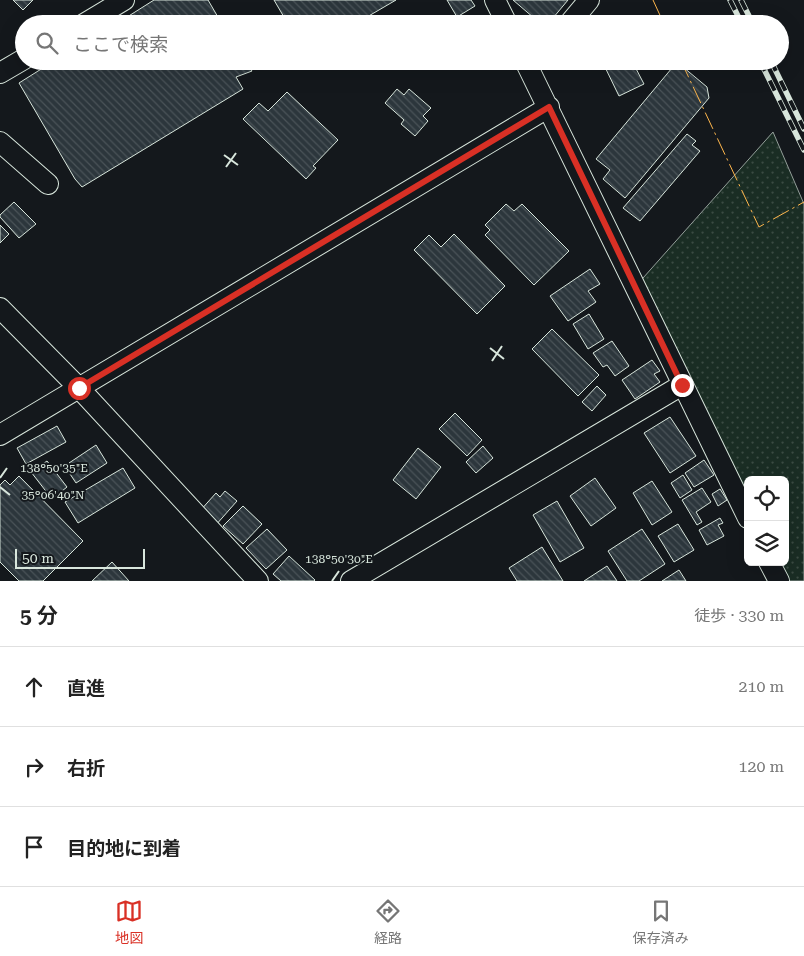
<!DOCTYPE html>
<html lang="ja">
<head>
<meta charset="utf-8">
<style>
	body { margin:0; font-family:"Roboto Serif","Noto Sans JP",serif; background:#f6f6f6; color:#222 }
	.controls { position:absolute; right:15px; bottom:15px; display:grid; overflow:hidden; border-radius:8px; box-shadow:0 5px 20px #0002 }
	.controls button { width:45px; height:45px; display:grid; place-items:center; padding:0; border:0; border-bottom:1px solid #e0e0e0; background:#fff; color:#222; font:25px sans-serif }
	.scale { position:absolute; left:15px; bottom:12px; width:130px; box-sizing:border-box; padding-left:5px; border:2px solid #d8e6dc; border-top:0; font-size:14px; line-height:18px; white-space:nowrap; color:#d8e6dc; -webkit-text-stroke:4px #14181c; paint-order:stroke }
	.stop { position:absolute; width:15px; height:15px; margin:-11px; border:4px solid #d93025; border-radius:50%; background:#fff }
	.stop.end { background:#d93025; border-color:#fff; box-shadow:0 1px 5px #0008 }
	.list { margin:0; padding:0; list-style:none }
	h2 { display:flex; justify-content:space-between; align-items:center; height:65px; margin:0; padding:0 20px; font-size:21px }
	h2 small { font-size:16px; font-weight:400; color:#767676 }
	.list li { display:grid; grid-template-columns:32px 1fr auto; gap:15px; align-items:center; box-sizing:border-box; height:80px; padding:0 20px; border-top:1px solid #e0e0e0 }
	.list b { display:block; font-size:19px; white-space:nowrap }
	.list em { font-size:16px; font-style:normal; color:#767676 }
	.icon { flex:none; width:28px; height:28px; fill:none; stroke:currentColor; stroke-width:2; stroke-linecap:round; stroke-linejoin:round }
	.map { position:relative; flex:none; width:804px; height:581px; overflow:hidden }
	.search { position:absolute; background:#fff; box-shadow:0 5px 20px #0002; left:15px; right:15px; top:15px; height:55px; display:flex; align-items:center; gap:12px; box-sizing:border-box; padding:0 18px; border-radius:28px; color:#767676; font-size:19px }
	.sheet { height:305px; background:#fff }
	nav { display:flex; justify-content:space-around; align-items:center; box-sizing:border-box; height:70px; border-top:1px solid #e0e0e0; background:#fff; font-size:14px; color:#767676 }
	nav a { display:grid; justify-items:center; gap:2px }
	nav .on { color:#d93025 }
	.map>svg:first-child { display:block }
	.grass { fill:url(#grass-dots); stroke:#939e99 }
	.building { fill:url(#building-back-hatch); stroke:#d8e6dc }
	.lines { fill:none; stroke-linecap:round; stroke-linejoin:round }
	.minor-casing { stroke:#d8e6dc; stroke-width:22 }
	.minor { stroke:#14181c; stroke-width:20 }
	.rail-casing { stroke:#d8e6dc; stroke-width:5.5 }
	.rail { stroke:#14181c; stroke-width:4; stroke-dasharray:11; stroke-linecap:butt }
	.power { stroke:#ffb74d; stroke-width:1; stroke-dasharray:18 4 2.5 4; stroke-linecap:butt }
	.route { stroke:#d93025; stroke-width:6 }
	.ticks { fill:none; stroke:#d8e6dc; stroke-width:2 }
	.ticks-label { font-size:12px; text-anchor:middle; fill:#d8e6dc; stroke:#14181c; stroke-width:4; stroke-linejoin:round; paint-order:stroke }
</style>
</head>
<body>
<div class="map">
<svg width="804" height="581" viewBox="0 0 804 581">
	<defs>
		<pattern id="grass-dots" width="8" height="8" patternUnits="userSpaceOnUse" patternTransform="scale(1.25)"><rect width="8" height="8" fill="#1a2d24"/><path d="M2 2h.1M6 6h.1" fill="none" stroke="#3b4b43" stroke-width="1.8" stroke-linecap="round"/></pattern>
		<pattern id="building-back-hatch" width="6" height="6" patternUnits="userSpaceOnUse" patternTransform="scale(1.25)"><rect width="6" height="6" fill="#2c363c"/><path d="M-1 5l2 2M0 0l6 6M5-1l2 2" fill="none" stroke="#4a5358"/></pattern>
	</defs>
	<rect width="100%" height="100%" fill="#14181c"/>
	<!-- grass -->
	<path class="grass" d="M773,132L804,204V581H779L770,562H785V480H748V517L635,287Z"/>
	<!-- building -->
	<path class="building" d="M13,0H33L23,10Z
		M154,0H208L222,24H116Z
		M274,0H396L355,24H288Z
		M447,0H471L475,6L457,17Z
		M513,0H568L548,24H541Z
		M54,61H245L252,71L236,77L243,89L82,187L75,179L19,83Z
		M602,61H632L644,84L619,96Z
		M677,62L707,87L709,98L625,198L603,179L610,170L596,159Z
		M397,89L404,95L409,89L431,108L423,116L428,121L415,136L401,124L404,120L385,103Z
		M287,92L338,140L313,166L316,168L306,179L243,119L259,103L268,111Z
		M687,134L696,141L692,145L700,151L640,221L623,208Z
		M14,202L36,224L19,238L0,217V215Z
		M506,204L514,211L522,204L569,251L534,285L485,235L490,230L485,225Z
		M0,225L9,234L0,243Z
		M454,234L505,286L477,314L414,250L429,235L441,247Z
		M590,269L600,284L588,291L596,302L568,321L550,296Z
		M589,314L604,339L588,349L573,324Z
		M552,329L599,375L578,396L532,349Z
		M612,341L629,366L615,376L607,365L603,367L593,353Z
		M652,360L660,371L654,374L660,382L635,399L622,380Z
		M597,386L606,395L592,411L582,402Z
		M455,413L482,440L467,456L439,429Z
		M670,417L696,456L670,473L644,433Z
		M57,426L66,442L26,464L17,448Z
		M96,445L107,463L76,483L70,474L74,471L69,463Z
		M483,446L493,458L476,473L466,462Z
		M418,448L441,467L416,499L393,480Z
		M704,460L714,475L694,487L685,473Z
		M47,461L67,487L52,499L31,472Z
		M123,468L135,488L78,523L65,502Z
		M683,475L692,490L680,498L671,483Z
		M19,476L83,541L43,581H19L0,562V485L5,480L10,485Z
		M595,478L616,508L591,526L570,496Z
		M652,481L672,512L652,525L633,493Z
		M702,488L711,502L696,512L702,522L697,525L682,500Z
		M720,489L727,500L718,506L712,494Z
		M225,491L237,501L215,526L199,512L216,493L220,497Z
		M557,501L584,548L560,562L533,515Z
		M243,506L262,524L243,544L223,526Z
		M720,518L723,523L718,525L724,536L707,545L699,530Z
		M678,524L694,550L674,562L658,536Z
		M267,529L287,550L266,569L246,548Z
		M642,529L665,564L639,581H627L608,551Z
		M542,547L563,581H517L509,568Z
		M289,556L315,580L314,581H281L273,574Z
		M112,562L129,581H92Z
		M607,566L617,581H584Z
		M679,570L686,581H662Z"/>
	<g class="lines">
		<defs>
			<path id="minor" d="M495,0L507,24
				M84,24L124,0
				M569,24L589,0
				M525,61L748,518
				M0,73L24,59
				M0,142L48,184
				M0,308L79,388L258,581
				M0,435L549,107
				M769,562L779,581
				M351,581L682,385"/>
		</defs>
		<!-- minor casing -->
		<use href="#minor" class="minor-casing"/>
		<!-- minor -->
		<use href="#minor" class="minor"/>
		<defs>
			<path id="rail" d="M730,0L742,24
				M741,0L753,24
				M760,61L804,150
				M771,61L804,129"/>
		</defs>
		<!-- rail casing -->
		<use href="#rail" class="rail-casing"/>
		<!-- rail -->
		<use href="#rail" class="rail"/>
		<!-- power -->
		<path class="power" d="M653,0L664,24
			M681,61L759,227L804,202"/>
	</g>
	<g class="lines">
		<!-- route -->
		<path class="route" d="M79,388L549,107L682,385"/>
	</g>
	<!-- ticks -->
	<path class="ticks" d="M224,155L238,165M226,167L236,153M490,348L504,359M492,361L502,346M0,478L7,468M0,487L10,495M332,581L339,571"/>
	<g class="ticks-label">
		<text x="54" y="472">138°50'35"E</text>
		<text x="53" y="499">35°06'40"N</text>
		<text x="339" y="563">138°50'30"E</text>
	</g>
</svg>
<div class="controls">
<button><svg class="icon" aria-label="locate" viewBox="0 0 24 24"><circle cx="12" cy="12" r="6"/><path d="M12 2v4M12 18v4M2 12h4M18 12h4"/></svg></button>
<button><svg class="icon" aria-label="layers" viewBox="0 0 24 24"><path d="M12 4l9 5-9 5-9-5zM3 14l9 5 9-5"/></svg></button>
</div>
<div class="scale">50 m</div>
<div class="stop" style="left:79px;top:388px"></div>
<div class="stop end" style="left:682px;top:385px"></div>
<div class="search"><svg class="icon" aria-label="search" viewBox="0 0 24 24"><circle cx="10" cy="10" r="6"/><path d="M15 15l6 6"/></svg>ここで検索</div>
</div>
<section class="sheet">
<h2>5 分<small>徒歩 · 330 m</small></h2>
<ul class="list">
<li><svg class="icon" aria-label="ahead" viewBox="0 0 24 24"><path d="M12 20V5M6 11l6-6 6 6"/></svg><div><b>直進</b></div><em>210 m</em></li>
<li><svg class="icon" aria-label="right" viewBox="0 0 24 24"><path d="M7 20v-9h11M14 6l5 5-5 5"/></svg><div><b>右折</b></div><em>120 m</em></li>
<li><svg class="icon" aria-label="arrive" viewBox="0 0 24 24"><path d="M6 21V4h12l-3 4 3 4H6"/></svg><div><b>目的地に到着</b></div></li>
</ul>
</section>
<nav>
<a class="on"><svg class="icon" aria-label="map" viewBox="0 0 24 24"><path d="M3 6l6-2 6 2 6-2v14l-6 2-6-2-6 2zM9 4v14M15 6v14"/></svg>地図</a>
<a><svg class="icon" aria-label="directions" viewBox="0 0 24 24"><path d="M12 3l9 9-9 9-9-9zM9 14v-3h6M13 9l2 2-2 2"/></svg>経路</a>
<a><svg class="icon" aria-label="saved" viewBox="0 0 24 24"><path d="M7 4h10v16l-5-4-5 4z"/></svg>保存済み</a>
</nav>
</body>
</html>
